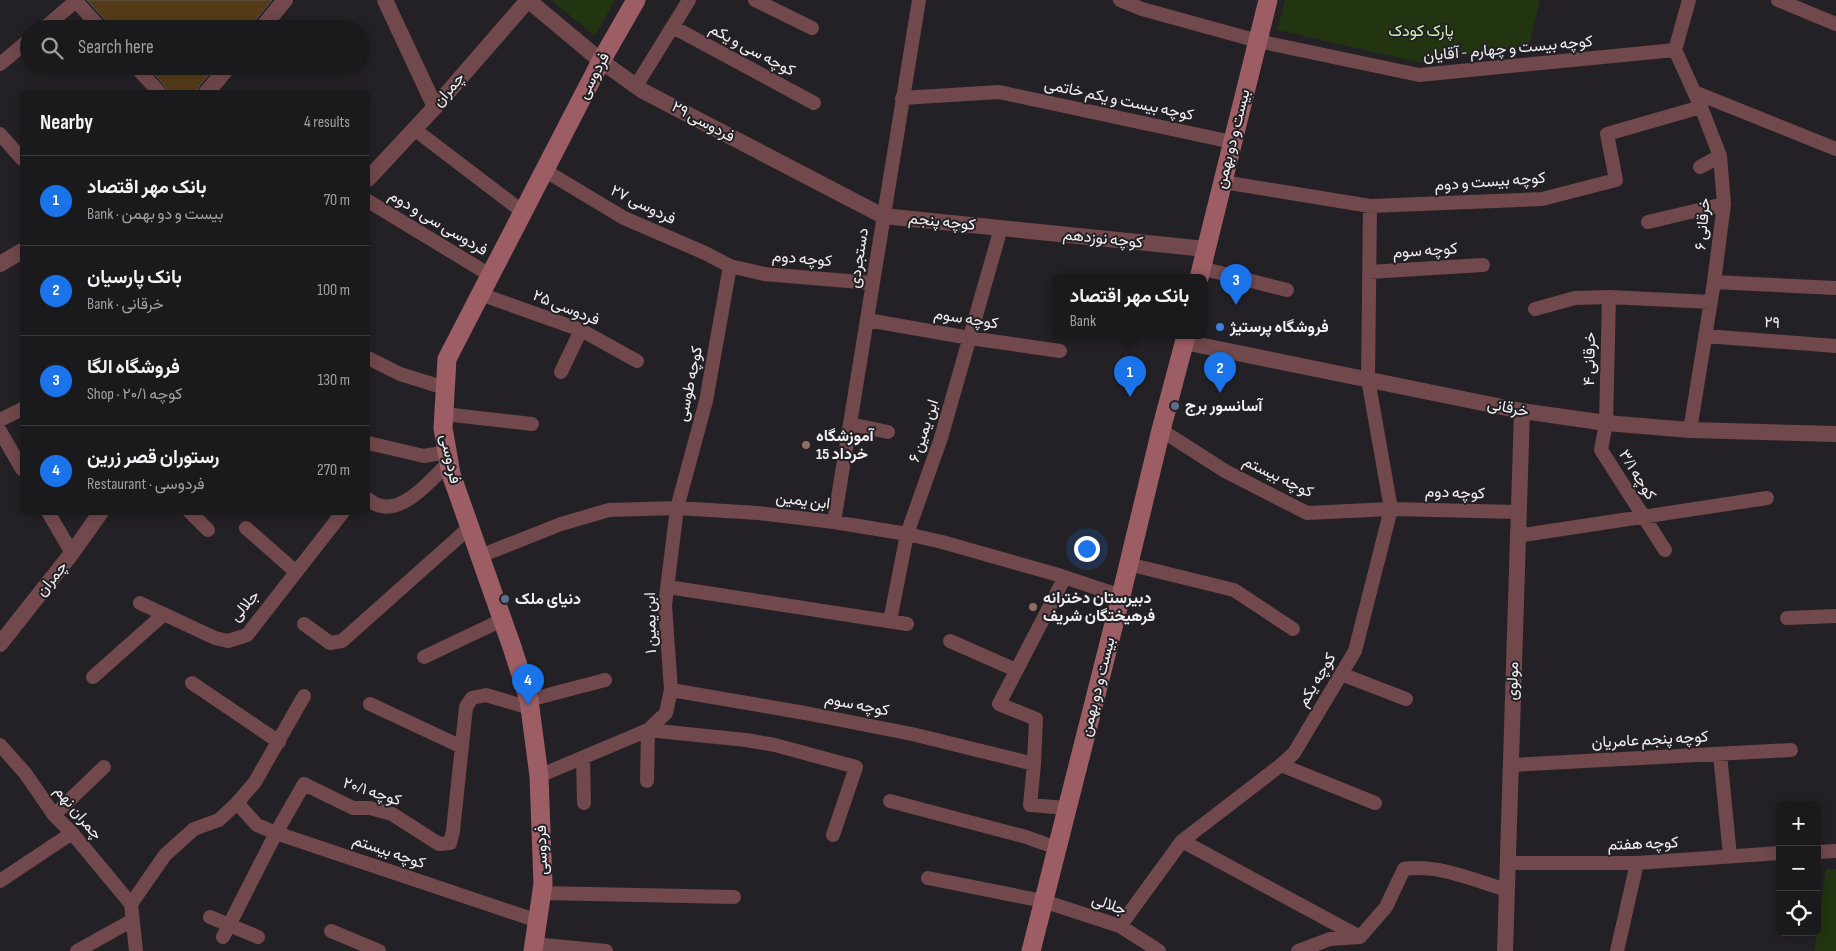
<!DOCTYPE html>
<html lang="en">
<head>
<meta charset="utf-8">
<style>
	body { margin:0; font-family:"Sofia Sans Condensed",Vazirmatn,sans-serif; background:#272629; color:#f1f3f6 }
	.controls { position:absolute; right:15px; bottom:15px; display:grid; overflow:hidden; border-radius:8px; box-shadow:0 2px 12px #0003 }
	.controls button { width:45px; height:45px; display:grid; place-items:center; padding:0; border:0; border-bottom:1px solid #38383b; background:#1a191c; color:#f1f3f6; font:25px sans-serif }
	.you { position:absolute; left:1086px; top:548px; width:18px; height:18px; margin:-12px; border:4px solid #fff; border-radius:50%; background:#1a73e8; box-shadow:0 0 0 8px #1a73e833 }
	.badge { display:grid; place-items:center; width:32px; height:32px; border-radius:50%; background:#1a73e8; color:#fff; font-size:16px; font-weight:700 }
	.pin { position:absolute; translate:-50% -41px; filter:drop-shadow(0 1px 2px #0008) }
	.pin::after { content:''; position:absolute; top:26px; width:18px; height:15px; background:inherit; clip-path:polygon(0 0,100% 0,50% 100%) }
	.popup { position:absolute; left:1052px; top:274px; width:155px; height:65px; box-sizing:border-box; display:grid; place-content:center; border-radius:8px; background:#1a191c; filter:drop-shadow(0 1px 4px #0005); font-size:16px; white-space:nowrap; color:#9fa0a3 }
	.popup b { font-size:19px; color:#f1f3f6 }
	.popup::after { content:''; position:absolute; left:50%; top:100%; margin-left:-10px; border:10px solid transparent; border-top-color:#1a191c }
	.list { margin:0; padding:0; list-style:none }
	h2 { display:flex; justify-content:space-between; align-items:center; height:65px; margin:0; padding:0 20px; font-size:21px }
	h2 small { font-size:16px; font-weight:400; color:#9fa0a3 }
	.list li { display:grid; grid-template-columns:32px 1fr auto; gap:15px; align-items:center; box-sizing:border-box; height:90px; padding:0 20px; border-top:1px solid #38383b }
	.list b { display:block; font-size:19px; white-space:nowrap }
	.list p { margin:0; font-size:16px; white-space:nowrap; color:#9fa0a3 }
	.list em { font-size:16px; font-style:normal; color:#9fa0a3 }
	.icon { flex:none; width:28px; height:28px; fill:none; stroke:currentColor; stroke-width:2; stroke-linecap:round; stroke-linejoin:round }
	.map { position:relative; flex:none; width:1836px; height:951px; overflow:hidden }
	.search { position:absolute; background:#1a191c; box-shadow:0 2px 12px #0003; left:20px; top:20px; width:350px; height:55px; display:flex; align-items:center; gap:12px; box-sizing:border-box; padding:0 18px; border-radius:28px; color:#9fa0a3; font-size:19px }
	.panel { position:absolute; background:#1a191c; box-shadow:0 2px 12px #0003; left:20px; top:90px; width:350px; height:425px; border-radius:8px }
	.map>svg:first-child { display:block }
	.green { fill:#233411 }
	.building { fill:#553a17; stroke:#5c5854 }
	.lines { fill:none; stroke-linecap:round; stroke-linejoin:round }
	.minor { stroke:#71484c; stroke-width:14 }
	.tertiary { stroke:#71484c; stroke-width:16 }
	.secondary { stroke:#9d5d64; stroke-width:19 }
	.shop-dot { fill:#3f7fe0; stroke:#232125; stroke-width:2 }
	.service-dot { fill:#5c6f8a; stroke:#232125; stroke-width:2 }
	.education-dot { fill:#8d6e63; stroke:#232125; stroke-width:2 }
	.labels { text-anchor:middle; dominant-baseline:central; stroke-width:4; stroke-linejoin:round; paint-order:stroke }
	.park-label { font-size:16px; fill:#cef1b0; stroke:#232125 }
	.street-label { font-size:16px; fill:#f1eff2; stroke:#232125 }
	.poi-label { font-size:16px; font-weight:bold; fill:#f1eff2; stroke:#232125; text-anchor:start }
</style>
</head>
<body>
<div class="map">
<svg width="1836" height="951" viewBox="0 0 1836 951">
	<rect width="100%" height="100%" fill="#232125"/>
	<!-- green -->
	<path class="green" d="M551,0H615L595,36Z
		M1285,0H1540L1529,46L1421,63L1277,30Z
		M1826,869H1836V951H1814Z"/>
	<!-- building -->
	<path class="building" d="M87,0H272L253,23L251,29H110L108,23Z
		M147,66H216L199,86L197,92H168L165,86Z"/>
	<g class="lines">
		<!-- minor -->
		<path class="minor" d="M755,0L812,28
			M1120,0L1142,9L1258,41L1419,75L1675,50
			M1689,0L1675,50L1701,107L1720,156L1724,204L1714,282L1690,430
			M1778,0L1836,24
			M76,1L101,29
			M673,27L814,103
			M43,29L77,0
			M0,64L29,40
			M135,66L159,92
			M636,86L689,0
			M1694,92L1836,149
			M902,98L999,92L1232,142
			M414,129L523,212
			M0,134L22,159
			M1700,167L1720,156
			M544,170L624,218L705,253L730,266L764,274L872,283
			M1223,182L1370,206L1542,199L1616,180L1607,134L1701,107
			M368,201L490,275
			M1648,222L1724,204
			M1201,268L1287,290
			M1369,272L1483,265
			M1714,282L1836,288
			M480,294L581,330L637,361
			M1609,297L1606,423L1601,450L1665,550
			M1535,309L1575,298L1609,297L1711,302
			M867,320L970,338L1060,351
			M1705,336L1836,346
			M368,358L400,374L445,388
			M561,372L581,330
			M444,414L532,424
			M0,420L22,409
			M850,424L888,432
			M1161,430L1225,471L1307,513L1391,509L1518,512
			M0,431L22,469
			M368,443L424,456L447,452
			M368,499C396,524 430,481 449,462
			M48,512L72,553
			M190,512L208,530
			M834,522L919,0
			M246,528L296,572
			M1517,536L1767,498
			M480,556L561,524L609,510L677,508L758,513L834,522L907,534L942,542L1055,574L1121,596
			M1128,564L1234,590L1293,629
			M1065,577L999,704L1036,719L1034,764L1030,805L1067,808
			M668,587L907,624
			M140,603L215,638L228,641L247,635L343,512
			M1787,618L1836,616
			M890,621L907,534L941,438L1001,228
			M304,624L330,643L342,641L470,527
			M950,641L1016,670
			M424,657L502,620
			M1341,674L1406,699
			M93,677L164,614
			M192,683L279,742
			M671,690L805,713L912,734L1034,764
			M529,700L605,680
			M370,704L462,747
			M648,730L746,740L775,745L856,767L833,835
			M0,745L25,773L54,815L72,833L131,904
			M1720,754L1730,856
			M583,758L584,803
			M1281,765L1375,803
			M1511,765L1791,750
			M539,776L648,730L666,713L671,690L665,605L677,508L706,401L730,266
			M647,781L648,730
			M890,801L1026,837L1057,848
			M237,803L257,825L276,833L538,921
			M54,815L104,767
			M1182,841L1360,937
			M1817,852L1836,851
			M1507,863H1637L1780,853
			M928,878L1043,901L1120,926L1159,951
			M0,881L72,833
			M542,893L734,897
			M210,917L258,937
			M1120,926L1182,841L1281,765L1294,753L1355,651L1391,509L1368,379L1370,206
			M331,931L379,951
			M223,937L276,833L304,784L353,808H370L392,814L439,844L450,843L453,831L466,707L472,698L486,695L530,708
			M534,944L606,951
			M77,951L131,921
			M136,951L131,904L165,855L194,829L219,820L237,803L255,782L304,696
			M1298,951L1330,939L1360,937L1386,907L1404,869C1438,864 1474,880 1506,890
			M1617,951L1637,863"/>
		<!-- tertiary -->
		<path class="tertiary" d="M385,0L435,107
			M528,0L601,61L643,91L883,216L1206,249
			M261,29L285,0
			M207,92L229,66
			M368,179L435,107L528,0
			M0,264L22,251
			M1184,342L1522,411L1606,423L1690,430L1836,434
			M0,644L72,553L101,512
			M1505,951L1522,411"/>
		<!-- secondary -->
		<path class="secondary" d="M1199,278L1268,0
			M533,951L543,884L539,776L529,700L512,647L451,474L443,428L447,359L601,61L636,0
			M1031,951L1121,596L1161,430L1186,336"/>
	</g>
	<!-- markers -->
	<circle class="shop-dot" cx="1220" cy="327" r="5"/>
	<g class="service-dot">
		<circle cx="1175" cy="406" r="5"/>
		<circle cx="505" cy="599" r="5"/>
	</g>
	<g class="education-dot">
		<circle cx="806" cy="445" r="5"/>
		<circle cx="1033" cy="607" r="5"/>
	</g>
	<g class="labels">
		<!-- park labels -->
		<g class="park-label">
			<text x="1421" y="31">پارک کودک</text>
		</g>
		<!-- street labels -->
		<g class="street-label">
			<text transform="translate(1508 49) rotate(-5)">کوچه بیست و چهارم - آقایان</text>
			<text transform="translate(752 50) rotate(28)">کوچه سی و یکم</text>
			<text transform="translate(594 76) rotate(-62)">فردوسی</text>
			<text transform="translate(449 90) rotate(-49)">چمران</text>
			<text transform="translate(1119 100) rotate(12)">کوچه بیست و یکم خاتمی</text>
			<text transform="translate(703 122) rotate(28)">فردوسی ۲۹</text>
			<text transform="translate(1233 139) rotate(-76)">بیست و دو بهمن</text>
			<text transform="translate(1490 182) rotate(-4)">کوچه بیست و دوم</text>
			<text transform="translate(643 205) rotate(26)">فردوسی ۲۷</text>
			<text transform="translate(942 222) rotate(6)">کوچه پنجم</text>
			<text transform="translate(438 223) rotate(31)">فردوسی سی و دوم</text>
			<text transform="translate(1703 224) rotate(-85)">خرقانی ۶</text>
			<text transform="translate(1103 239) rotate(6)">کوچه نوزدهم</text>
			<text transform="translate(1425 251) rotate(-4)">کوچه سوم</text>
			<text transform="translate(859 258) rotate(-81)">دستجردی</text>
			<text transform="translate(802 259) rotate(5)">کوچه دوم</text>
			<text transform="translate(566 308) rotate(22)">فردوسی ۲۵</text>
			<text transform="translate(966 319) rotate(9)">کوچه سوم</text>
			<text transform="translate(1772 323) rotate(4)">۲۹</text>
			<text transform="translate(1590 359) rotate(-89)">خرقانی ۴</text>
			<text transform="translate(690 384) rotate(-78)">کوچه طوسی</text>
			<text transform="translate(1508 408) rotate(11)">خرقانی</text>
			<text transform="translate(924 431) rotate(-72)">ابن یمین ۶</text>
			<text transform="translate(450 459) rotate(78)">فردوسی</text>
			<text transform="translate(1637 475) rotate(58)">کوچه ۳/۱</text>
			<text transform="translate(1278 477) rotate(26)">کوچه بیستم</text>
			<text transform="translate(1455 493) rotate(2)">کوچه دوم</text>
			<text transform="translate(803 501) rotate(7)">ابن یمین</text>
			<text transform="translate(52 579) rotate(-51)">چمران</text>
			<text transform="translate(245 606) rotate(-48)">جلالی</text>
			<text transform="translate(651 623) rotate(-91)">ابن یمین ۱</text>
			<text transform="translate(1317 680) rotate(-59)">کوچه یکم</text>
			<text transform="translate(1513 681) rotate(-88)">مولوی</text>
			<text transform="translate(1098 687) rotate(-76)">بیست و دو بهمن</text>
			<text transform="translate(857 705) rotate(11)">کوچه سوم</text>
			<text transform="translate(1650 740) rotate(-3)">کوچه پنجم عامریان</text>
			<text transform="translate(372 792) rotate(18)">کوچه ۲۰/۱</text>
			<text transform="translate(78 813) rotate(50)">چمران نهم</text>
			<text transform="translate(1643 844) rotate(-2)">کوچه هفتم</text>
			<text transform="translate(542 850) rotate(-92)">فردوسی</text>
			<text transform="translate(389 852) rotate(19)">کوچه بیستم</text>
			<text transform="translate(1109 905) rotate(20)">جلالی</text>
		</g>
		<!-- poi labels -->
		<g class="poi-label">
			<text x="1230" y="327">فروشگاه پرستيژ</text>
			<text x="1185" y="406">آسانسور برج</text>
			<text x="816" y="436">آموزشگاه<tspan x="816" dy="18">15 خرداد</tspan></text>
			<text x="1043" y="598">دبیرستان دخترانه<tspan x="1043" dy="18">فرهیختگان شریف</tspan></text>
			<text x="515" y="599">دنیای ملک</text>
		</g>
	</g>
</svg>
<div class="controls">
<button>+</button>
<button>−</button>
<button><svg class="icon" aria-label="locate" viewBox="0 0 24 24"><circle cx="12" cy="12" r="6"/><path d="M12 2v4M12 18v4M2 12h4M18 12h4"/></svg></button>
</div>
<div class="you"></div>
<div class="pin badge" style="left:1130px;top:397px">1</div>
<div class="popup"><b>بانک مهر اقتصاد</b>Bank</div>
<div class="pin badge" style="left:1220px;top:393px">2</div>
<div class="pin badge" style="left:1236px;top:305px">3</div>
<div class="pin badge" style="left:528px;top:705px">4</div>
<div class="search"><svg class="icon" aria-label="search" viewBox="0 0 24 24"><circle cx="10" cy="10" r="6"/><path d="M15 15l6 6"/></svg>Search here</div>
<section class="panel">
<h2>Nearby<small>4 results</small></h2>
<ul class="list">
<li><span class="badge">1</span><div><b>بانک مهر اقتصاد</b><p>Bank · بیست و دو بهمن</p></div><em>70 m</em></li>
<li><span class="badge">2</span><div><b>بانک پارسیان</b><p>Bank · خرقانی</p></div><em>100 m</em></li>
<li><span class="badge">3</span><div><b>فروشگاه الگا</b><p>Shop · کوچه ۲۰/۱</p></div><em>130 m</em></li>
<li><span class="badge">4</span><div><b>رستوران قصر زرین</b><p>Restaurant · فردوسی</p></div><em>270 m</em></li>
</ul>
</section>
</div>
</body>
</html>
